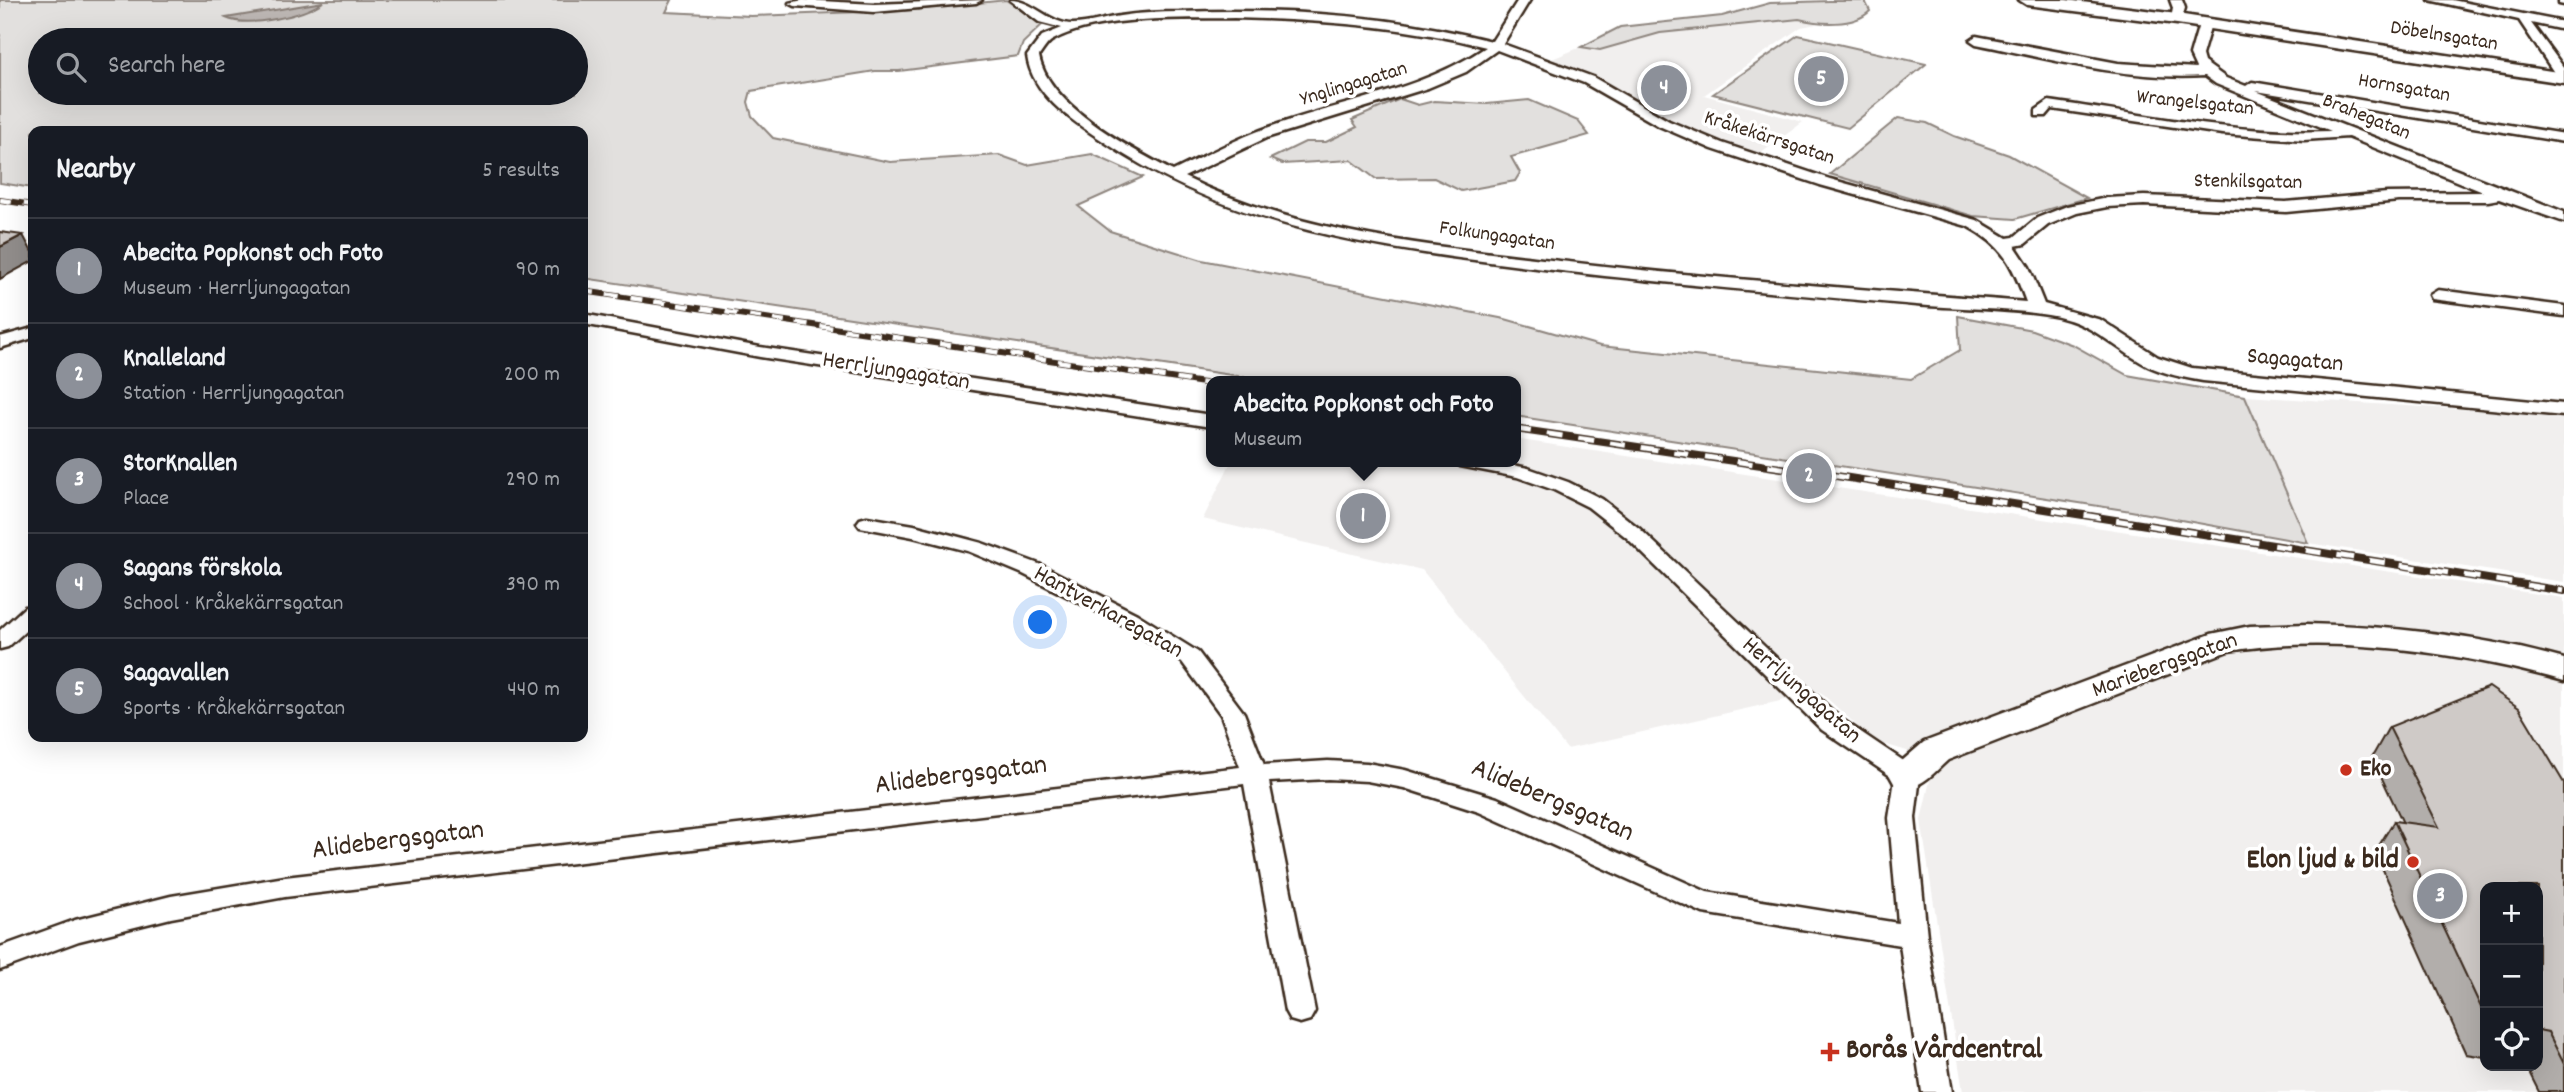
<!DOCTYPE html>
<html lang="en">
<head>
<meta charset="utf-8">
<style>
	body { margin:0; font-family:Dekko,sans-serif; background:#20242c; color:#f1f3f6 }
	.controls { position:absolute; right:21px; bottom:21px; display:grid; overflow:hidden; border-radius:14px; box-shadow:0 7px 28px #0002 }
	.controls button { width:63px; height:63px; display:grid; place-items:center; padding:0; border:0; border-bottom:2px solid #363941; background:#171b24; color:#f1f3f6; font:35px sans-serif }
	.you { position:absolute; left:1041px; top:623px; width:24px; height:24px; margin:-18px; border:5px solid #fff; border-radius:50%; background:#1a73e8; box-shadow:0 0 0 10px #1a73e833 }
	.badge { display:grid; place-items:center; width:46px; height:46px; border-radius:50%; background:#8c9099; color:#fff; font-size:23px; font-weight:700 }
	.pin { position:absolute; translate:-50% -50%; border:4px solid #fff; box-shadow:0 2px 7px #0006 }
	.popup { position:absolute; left:1206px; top:376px; width:315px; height:91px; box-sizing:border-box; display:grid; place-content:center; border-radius:14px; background:#171b24; filter:drop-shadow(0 2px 5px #0005); font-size:23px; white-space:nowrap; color:#9ea1a6 }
	.popup b { font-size:26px; color:#f1f3f6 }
	.popup::after { content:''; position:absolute; left:50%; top:100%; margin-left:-14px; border:14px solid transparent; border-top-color:#171b24 }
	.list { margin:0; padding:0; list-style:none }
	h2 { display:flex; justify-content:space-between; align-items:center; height:91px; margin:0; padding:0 28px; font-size:30px }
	h2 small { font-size:23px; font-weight:400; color:#9ea1a6 }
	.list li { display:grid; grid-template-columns:46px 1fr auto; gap:21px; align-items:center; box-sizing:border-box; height:105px; padding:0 28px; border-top:2px solid #363941 }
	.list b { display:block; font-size:26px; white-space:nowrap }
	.list p { margin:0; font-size:23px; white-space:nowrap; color:#9ea1a6 }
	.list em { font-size:23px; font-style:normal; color:#9ea1a6 }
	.icon { flex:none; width:38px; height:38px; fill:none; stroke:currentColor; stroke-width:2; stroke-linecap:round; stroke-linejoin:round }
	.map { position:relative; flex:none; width:2564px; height:1092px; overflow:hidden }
	.search { position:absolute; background:#171b24; box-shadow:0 7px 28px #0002; left:28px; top:28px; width:560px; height:77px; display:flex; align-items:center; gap:18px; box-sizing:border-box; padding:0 24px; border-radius:38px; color:#9ea1a6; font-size:26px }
	.panel { position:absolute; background:#171b24; box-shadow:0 7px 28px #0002; left:28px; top:126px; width:560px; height:616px; border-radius:14px }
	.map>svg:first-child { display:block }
	.built { fill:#f1efee; fill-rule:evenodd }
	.green { fill:#e2e0de; stroke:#8e857e; stroke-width:2; fill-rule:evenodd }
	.water { fill:#bcb6b3; stroke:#887e77; stroke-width:2 }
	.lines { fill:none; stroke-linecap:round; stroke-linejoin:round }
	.street-casing { stroke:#3b2a1e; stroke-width:5 }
	.secondary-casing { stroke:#3b2a1e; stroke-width:5 }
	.street { fill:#fff; fill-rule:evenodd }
	.secondary { fill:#fff; fill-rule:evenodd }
	.rail-far1-casing { stroke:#3b2a1e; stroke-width:6 }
	.rail-casing { stroke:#3b2a1e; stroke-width:8 }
	.rail-far1 { stroke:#fff; stroke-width:4.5; stroke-dasharray:12; stroke-linecap:butt }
	.rail { stroke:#fff; stroke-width:5; stroke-dasharray:16; stroke-linecap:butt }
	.wall { fill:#b2aeab; stroke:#3b2a1e; stroke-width:2 }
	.shaded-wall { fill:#918d8b; stroke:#3b2a1e; stroke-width:2 }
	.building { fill:#cfcac7; stroke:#3b2a1e; stroke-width:2 }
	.poi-dot { fill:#c8321e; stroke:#fff; stroke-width:2.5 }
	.labels { text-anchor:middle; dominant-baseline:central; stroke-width:7; stroke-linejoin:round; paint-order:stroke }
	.far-street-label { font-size:21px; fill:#3b2a1e; stroke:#fff }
	.street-label { font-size:24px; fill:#3b2a1e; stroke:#fff }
	.poi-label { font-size:24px; font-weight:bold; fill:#3b2a1e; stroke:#fff; text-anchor:start }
	.near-street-label { font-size:28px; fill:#3b2a1e; stroke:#fff }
	.near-poi-label { font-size:28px; font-weight:bold; fill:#3b2a1e; stroke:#fff; text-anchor:end }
</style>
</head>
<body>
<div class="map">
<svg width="2564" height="1092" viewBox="0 0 2564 1092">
	<rect width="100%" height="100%" fill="#fff"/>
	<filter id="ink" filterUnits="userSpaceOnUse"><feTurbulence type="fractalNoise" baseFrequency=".0143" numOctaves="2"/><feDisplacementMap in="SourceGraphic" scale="14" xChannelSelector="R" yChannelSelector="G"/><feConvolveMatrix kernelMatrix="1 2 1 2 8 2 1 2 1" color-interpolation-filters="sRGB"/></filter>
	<g filter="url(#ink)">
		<!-- built -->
		<path class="built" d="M1799,19L1817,24L1801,27L1704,95L1803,122L1760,154L1714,141L1660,118L1599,79L1552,59L1581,47L1600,50L1660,33Z
			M2245,396L2564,416V582L2308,543Z
			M1515,439L2564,598V1092H1963L1921,820L1931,776L1907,751L1874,741L1820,692L1567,749L1422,570L1203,519L1231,462H1515ZM2485,887H2538V1066H2485Z"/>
		<!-- green -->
		<path class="green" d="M0,0H672L666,12L751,16L913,10L1006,0L1043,24L1023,43L1018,56L899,71H875L751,91L748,102L752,116L773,138L890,162L999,155L1027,165L1092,154L1143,177L1078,206L1110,231L1202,260L1505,319L1600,346L1911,379L1960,350L1958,316L2032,330L2073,345L2127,375L2245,396L2308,543L2131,511L1515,416V381H1271L583,278V131H33V188L0,183ZM40,40H576V93H40Z
			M1829,1H1865L1870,11C1854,27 1819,24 1799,19L1660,33L1600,50L1581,47L1620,27L1722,16L1770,3Z
			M1798,35L1926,64L1848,128L1713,94Z
			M1400,99L1418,105L1434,101L1487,104L1529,100L1578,121L1589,135L1511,157L1520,173L1515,181L1461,191L1434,178L1376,179L1351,160L1282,164L1270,159L1305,142H1326L1357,127L1352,120Z
			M1898,118L1927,123L1954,136L2009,155L2087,198L2015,219L1973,216L1830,174Z"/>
		<!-- water -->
		<path class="water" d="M323,2C303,16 248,28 226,18Z"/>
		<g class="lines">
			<defs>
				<path id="street" d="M803,0L874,4L982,0L976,3L874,12L795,6L789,3Z
					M1010,0C1033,0 1049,24 1073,24C1088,24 1105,18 1120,16C1139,13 1160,12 1179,12C1284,8 1390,15 1492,41L1518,0H1530L1503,44L1593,77L1669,121L1722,143L1830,179L1977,220L2007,238L2014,237L2037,218L2067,206L2107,198L2144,196L2286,202L2387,193L2483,192L2348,137L2304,140L2222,134L2052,109L2046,116H2036V110L2049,101C2142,114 2237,135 2331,131L2216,84L2205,76C2128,81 2051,59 1976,44L1970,40L1976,36L2118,63L2196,68L2190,55L2199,24L2209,21L2211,24L2202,55L2204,62L2226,78L2246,86L2252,82L2564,134V142L2256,91L2564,212V222L2499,199L2488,201H2399L2286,212L2144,205L2107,207L2077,213L2048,225L2025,244L2015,246L2029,267L2044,304L2101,320L2158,357L2192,368L2564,404V416L2203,381C2185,378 2165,374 2148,366C2110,346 2094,322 2048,315C2005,308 1960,309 1916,305C1792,294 1667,284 1544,269C1384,249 1236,232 1100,139C1070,119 1032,94 1027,56L1042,36L1062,28L1039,22ZM1234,18C1319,20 1403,26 1486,47C1416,94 1333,102 1256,132C1228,143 1200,158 1173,171C1132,149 1048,106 1039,56C1043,51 1047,43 1053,40C1098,15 1183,19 1234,18ZM1497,50L1584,83L1659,126L1712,149L1820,185L1967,226C2004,246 2012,264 2026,302C1862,289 1698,278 1534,258C1414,244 1294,231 1184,177L1266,138L1428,88L1466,72Z
					M2170,0H2182L2185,8L2181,22L2171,19L2173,8Z
					M2429,0H2452L2564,22V30L2531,23L2564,68V81L2559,80L2519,20Z
					M2559,0H2564V5L2559,4Z
					M2438,290L2564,306V316L2432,299L2430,295Z
					M583,314L760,347L1211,415V427L760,357L583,324Z
					M33,328V338L0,348V337Z
					M1457,462H1497L1528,468L1568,482L1602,499L1640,529L1840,718L1917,770L1920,776L1915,818L1927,936L1952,1092H1922L1900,945L1703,913L1479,812L1404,788L1367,781L1328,779L1269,782L1315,1011L1310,1020L1300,1023L1290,1020L1285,1011L1244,784L285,897L171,918L79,941L0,970V947L75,920L171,896L285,877L1240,767L1221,715L1182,662L1121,624L1023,574L968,551L913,537L860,527L857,523L860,519L867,517L914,525L982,543L1039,564L1137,614L1198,652L1244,713L1264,765L1328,761L1367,763L1405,770L1497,798L1707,892L1898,923L1889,818L1895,779L1822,730L1626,537L1588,507L1554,490L1517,477L1460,466Z
					M33,605V624L8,647L0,649V630L25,607Z"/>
				<path id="secondary" d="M2019,0H2066L2177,14L2564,73V83L2177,24L2027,5Z
					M2307,624C2392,626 2482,636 2564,659V681C2460,652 2335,634 2228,651L1948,760C1931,775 1920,792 1895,785L1890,776L1895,767L1924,742L2211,634L2250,626Z"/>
			</defs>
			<!-- street casing -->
			<use href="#street" class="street-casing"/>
			<!-- secondary casing -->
			<use href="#secondary" class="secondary-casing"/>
			<!-- street -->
			<use href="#street" class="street"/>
			<!-- secondary -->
			<use href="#secondary" class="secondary"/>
			<defs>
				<path id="rail-far1" d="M0,200L33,205
					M583,291L1211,384"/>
				<path id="rail" d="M1515,429L1843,477L2564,591"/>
			</defs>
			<!-- rail-far1 casing -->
			<use href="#rail-far1" class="rail-far1-casing"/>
			<!-- rail casing -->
			<use href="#rail" class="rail-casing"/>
			<!-- rail-far1 -->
			<use href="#rail-far1" class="rail-far1"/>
			<!-- rail -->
			<use href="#rail" class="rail"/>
		</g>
		<!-- wall -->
		<path class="wall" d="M2389,727L2564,783V1092H2539L2526,1066H2538V887H2485V1057L2466,1054L2375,852L2394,821L2403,823L2372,757Z"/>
		<!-- shaded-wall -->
		<path class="shaded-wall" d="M23,235L33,254V261L0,279V247Z"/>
		<!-- building -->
		<path class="building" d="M0,232L23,235L0,247Z
			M2489,687L2519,708L2564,783V1064L2548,1032L2538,1030V887H2485V1016L2394,821L2439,827L2389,727Z"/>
	</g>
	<!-- markers -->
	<g class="poi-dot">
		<circle cx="2346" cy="770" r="7"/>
		<circle cx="2413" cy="862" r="7"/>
		<path d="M1826.5 1041.5h7v7h7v7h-7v7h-7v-7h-7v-7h7z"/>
	</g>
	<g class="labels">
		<!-- far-street labels -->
		<g class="far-street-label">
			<text transform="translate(2444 37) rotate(9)">Döbelnsgatan</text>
			<text transform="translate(1354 85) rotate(-17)">Ynglingagatan</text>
			<text transform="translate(2404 89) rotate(10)">Hornsgatan</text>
			<text transform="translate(2195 104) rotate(6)">Wrangelsgatan</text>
			<text transform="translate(2366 118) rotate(22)">Brahegatan</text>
			<text transform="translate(1769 139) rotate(18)">Kråkekärrsgatan</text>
			<text transform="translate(2248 183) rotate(1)">Stenkilsgatan</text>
			<text transform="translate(1497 237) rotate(8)">Folkungagatan</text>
		</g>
		<!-- street labels -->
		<g class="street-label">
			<text transform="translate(2295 361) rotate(5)">Sagagatan</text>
			<text transform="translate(896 372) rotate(9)">Herrljungagatan</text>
			<text transform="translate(1108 613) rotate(29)">Hantverkaregatan</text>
			<text transform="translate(2165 666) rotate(-20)">Mariebergsgatan</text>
			<text transform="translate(1801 691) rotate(41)">Herrljungagatan</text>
		</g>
		<!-- poi labels -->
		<g class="poi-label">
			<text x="2360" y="770">Eko</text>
		</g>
		<!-- near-street labels -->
		<g class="near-street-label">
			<text transform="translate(961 777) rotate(-7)">Alidebergsgatan</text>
			<text transform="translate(1552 802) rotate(23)">Alidebergsgatan</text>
			<text transform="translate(398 842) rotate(-7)">Alidebergsgatan</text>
		</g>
		<!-- near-poi labels -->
		<g class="near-poi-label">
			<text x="2399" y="862">Elon ljud &amp; bild</text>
			<text x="1846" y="1052" text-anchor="start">Borås Vårdcentral</text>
		</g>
	</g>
</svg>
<div class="controls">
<button>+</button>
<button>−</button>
<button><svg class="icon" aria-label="locate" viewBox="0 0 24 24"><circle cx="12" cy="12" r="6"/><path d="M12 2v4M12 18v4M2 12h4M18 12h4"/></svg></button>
</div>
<div class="you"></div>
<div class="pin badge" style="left:1363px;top:516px">1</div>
<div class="popup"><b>Abecita Popkonst och Foto</b>Museum</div>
<div class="pin badge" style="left:1809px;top:476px">2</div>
<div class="pin badge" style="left:2440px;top:896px">3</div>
<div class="pin badge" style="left:1664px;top:88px">4</div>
<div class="pin badge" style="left:1821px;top:79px">5</div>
<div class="search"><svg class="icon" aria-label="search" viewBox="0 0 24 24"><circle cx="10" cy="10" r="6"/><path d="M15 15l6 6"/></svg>Search here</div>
<section class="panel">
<h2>Nearby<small>5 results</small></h2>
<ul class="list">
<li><span class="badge">1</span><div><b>Abecita Popkonst och Foto</b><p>Museum · Herrljungagatan</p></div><em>90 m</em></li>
<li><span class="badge">2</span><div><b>Knalleland</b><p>Station · Herrljungagatan</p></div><em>200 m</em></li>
<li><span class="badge">3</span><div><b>StorKnallen</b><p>Place</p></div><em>290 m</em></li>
<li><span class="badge">4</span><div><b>Sagans förskola</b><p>School · Kråkekärrsgatan</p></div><em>390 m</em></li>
<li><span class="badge">5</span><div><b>Sagavallen</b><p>Sports · Kråkekärrsgatan</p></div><em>440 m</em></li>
</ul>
</section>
</div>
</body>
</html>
